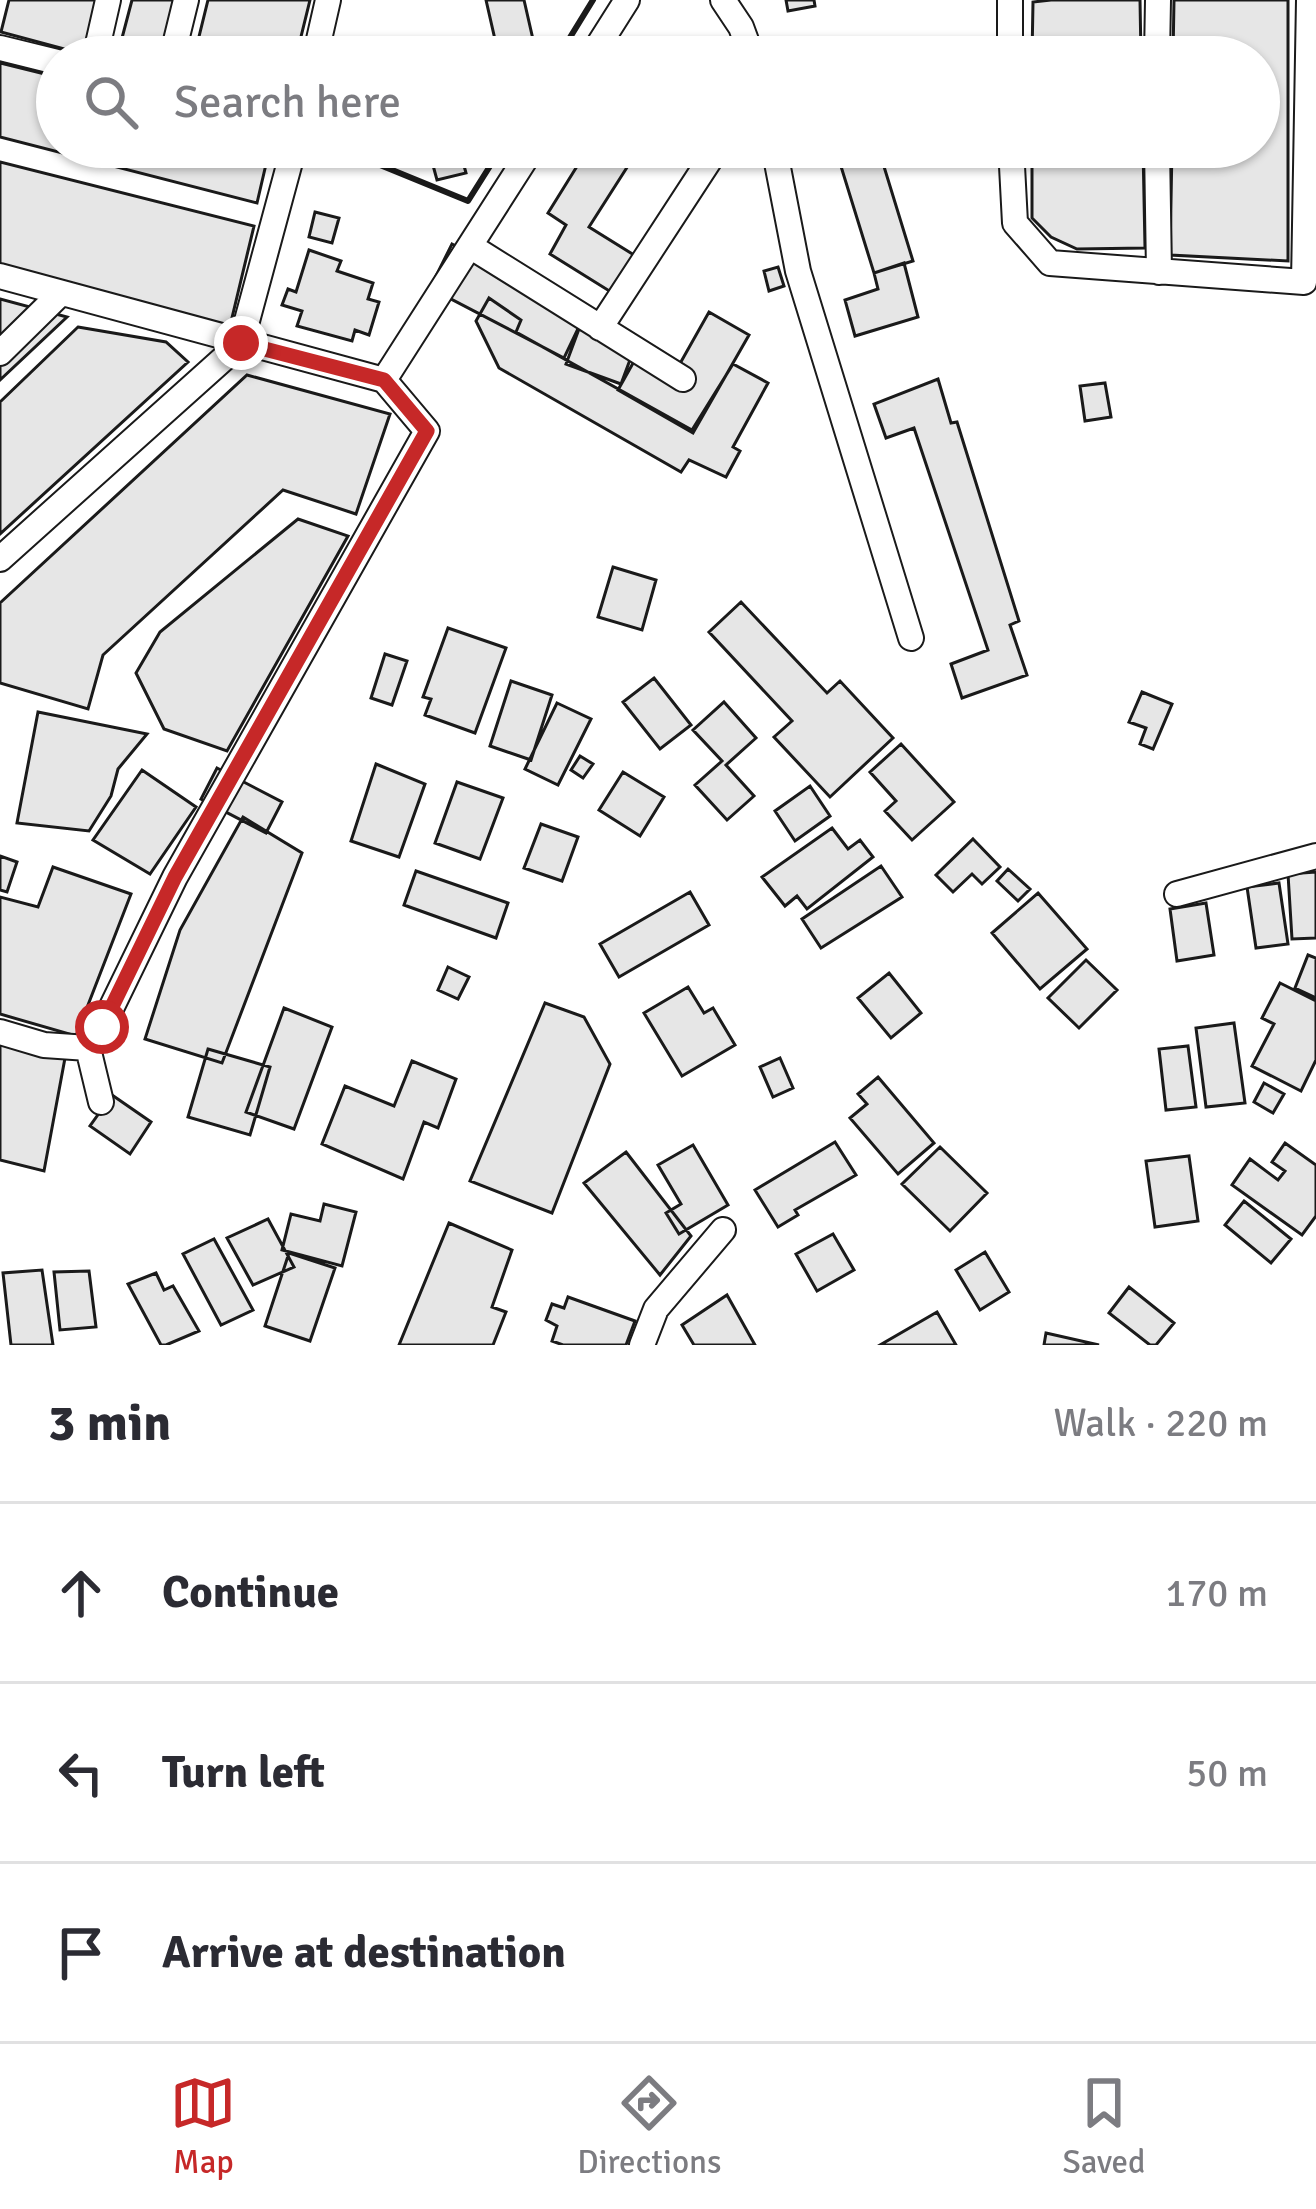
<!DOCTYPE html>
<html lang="en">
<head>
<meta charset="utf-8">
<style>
	body { margin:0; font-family:Signika,sans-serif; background:#f7f7f7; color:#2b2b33 }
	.stop { position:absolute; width:36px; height:36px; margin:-27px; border:9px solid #c62828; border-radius:50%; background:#fff }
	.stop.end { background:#c62828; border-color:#fff; box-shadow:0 3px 12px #0008 }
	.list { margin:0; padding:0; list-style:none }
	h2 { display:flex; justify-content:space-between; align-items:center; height:156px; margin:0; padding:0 48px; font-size:51px }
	h2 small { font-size:39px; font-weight:400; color:#7c7c81 }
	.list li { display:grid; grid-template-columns:78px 1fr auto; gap:36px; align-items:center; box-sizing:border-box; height:180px; padding:0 48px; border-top:3px solid #e1e1e2 }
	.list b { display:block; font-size:45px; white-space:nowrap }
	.list em { font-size:39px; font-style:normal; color:#7c7c81 }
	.icon { flex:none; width:66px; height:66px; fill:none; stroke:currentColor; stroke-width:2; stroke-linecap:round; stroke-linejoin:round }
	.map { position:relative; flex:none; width:1316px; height:1345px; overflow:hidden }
	.search { position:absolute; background:#fff; box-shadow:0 3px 9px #0004; left:36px; right:36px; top:36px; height:132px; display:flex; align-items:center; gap:30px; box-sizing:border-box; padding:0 42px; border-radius:66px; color:#7c7c81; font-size:45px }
	.sheet { height:696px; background:#fff }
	nav { display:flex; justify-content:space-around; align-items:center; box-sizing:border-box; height:168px; border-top:3px solid #e1e1e2; background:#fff; font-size:33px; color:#7c7c81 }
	nav a { display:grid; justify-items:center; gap:6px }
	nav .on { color:#c62828 }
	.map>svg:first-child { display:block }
	.building { fill:#e6e6e6; stroke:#1a1a1a; stroke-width:3 }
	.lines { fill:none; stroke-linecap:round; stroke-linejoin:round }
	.street-casing { stroke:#1a1a1a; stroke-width:28 }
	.street { stroke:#fff; stroke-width:24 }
	.wall { stroke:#1a1a1a; stroke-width:6 }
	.route { stroke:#c62828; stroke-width:15 }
</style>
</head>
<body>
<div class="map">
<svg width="1316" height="1345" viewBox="0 0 1316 1345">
	<rect width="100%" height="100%" fill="#fff"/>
	<!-- building -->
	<path class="building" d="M9,0H112L94,57L1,32Z
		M132,0H182L168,57H117Z
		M208,0H310L296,57H194Z
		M486,0H524L537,57H499Z
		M786,0H814L815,6L788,11Z
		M1051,0H1140L1141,57H1032L1033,2Z
		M1174,0H1288V261L1170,255L1172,147H1259V57H1173Z
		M0,63L57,77V147H270L257,203L0,137Z
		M428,147H459L466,173L437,180Z
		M589,147H640L589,227L634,255L611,292L550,254L566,225L548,213Z
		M835,147H878L913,261L874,273Z
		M1032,147H1143L1145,248L1077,249L1051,237L1032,218Z
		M0,162L254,226L230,326L0,269Z
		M315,212L339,218L332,243L309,237Z
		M452,244L587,310L564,358L430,288Z
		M309,250L341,261L337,271L373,283L368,299L379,302L369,335L355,330L352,341L297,326L302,311L282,305L288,289L296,292Z
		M904,263L918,317L855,336L845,300L878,289L874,273Z
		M778,267L784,286L769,291L764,271Z
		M489,298L521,320L516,332L692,430L733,364L768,383L733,447L740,451L726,477L689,460L681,472L499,368L476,321Z
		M0,299L67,317L0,380Z
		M709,312L749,335L693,433L618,390L637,356L673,376Z
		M78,327L166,342L188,362L0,534V402Z
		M579,329L634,349L621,384L566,364Z
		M247,375L390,414L356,514L283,490L103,655L88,709L0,683V603Z
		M938,379L951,423L957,422L1019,621L1010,625L1027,675L962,698L951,664L988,650L914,428L886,438L874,404Z
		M1105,383L1111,417L1085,421L1080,386Z
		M298,519L348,536L227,751L164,729L136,673L160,632Z
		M613,567L656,580L642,630L598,617Z
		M741,602L827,693L840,681L893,738L830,797L774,737L792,721L709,632Z
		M448,628L506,648L475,733L425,715L431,699L423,697Z
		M385,654L407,661L392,705L371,698Z
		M654,678L691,725L660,749L623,702Z
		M511,681L552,695L531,760L490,746Z
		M1142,692L1172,704L1153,749L1140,744L1146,728L1129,722Z
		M724,702L756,738L726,765L754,796L727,820L695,785L722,761L693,730Z
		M557,703L591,719L558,785L525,769Z
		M38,712L147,734L118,769L111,796L89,831L17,823Z
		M901,744L954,802L912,840L885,811L896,801L870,772Z
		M580,756L593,764L583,778L571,770Z
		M376,764L425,784L399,857L351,841Z
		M217,768L282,802L266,833L201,799Z
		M142,770L196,807L150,874L93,840Z
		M623,772L664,797L640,836L599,810Z
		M457,782L503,798L480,859L435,843Z
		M810,786L830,816L795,841L775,811Z
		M243,817L302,853L222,1063L145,1039L180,930Z
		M541,824L578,837L562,881L524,868Z
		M832,828L848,849L860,840L873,857L807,909L797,896L785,906L762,877Z
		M973,839L1000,867L982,884L972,874L953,892L936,875Z
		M0,856L17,862L7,892L0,890Z
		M881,866L902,897L821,948L802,919Z
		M53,867L131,894L76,1036L0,1014V897L38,907Z
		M1008,869L1030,889L1018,901L997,881Z
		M416,871L508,903L496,938L404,905Z
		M1316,872V938L1292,939L1288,874Z
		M1279,883L1288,944L1256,948L1247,887Z
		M690,892L709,925L619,977L600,944Z
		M1038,893L1087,949L1040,989L992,933Z
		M1206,903L1214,955L1177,961L1170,909Z
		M1308,955L1316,958V998L1295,988Z
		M1086,960L1117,990L1079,1028L1048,998Z
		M448,967L469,977L458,999L438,990Z
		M889,973L921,1013L891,1038L858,998Z
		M1280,983L1316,1001V1060L1301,1091L1252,1066L1274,1024L1262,1018Z
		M688,987L704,1013L713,1008L735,1045L682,1076L644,1013Z
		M545,1003L584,1017L610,1064L552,1213L470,1181Z
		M284,1008L332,1027L294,1129L246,1112Z
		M1234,1023L1245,1103L1206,1107L1196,1028Z
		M0,1040L65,1058L44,1171L0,1160Z
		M1188,1046L1196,1107L1166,1110L1159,1049Z
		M208,1049L270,1067L250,1135L188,1117Z
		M780,1058L793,1088L773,1097L760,1067Z
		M412,1061L456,1079L438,1128L424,1122L403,1179L322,1144L345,1086L394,1106Z
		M878,1077L934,1143L898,1174L850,1118L867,1104L858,1094Z
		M1264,1083L1284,1094L1273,1113L1254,1102Z
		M112,1095L151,1122L130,1154L90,1126Z
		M835,1142L856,1175L795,1210L798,1215L778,1227L755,1190Z
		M1285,1143L1316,1165V1216L1302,1235L1232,1185L1250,1159L1278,1180L1285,1171L1272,1162Z
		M693,1145L728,1205L679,1234L666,1213L681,1204L658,1165Z
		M940,1147L987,1193L950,1231L902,1184Z
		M626,1152L691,1236L660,1275L584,1183Z
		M1189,1156L1198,1221L1155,1227L1146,1161Z
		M1244,1201L1291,1239L1271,1263L1225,1225Z
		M324,1204L356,1212L342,1266L282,1250L291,1214L320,1221Z
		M268,1219L294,1267L253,1285L227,1238Z
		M449,1223L512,1250L492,1307L506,1312L493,1345H399Z
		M833,1234L854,1270L817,1291L796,1254Z
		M214,1239L253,1310L221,1325L183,1254Z
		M985,1252L1009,1292L980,1310L956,1270Z
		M289,1253L335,1268L310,1341L265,1326Z
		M42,1270L53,1345H11L3,1273Z
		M89,1271L96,1327L60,1330L54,1272Z
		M156,1273L164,1290L173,1286L199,1331L166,1345H161L128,1284Z
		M1129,1287L1174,1323L1156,1345H1150L1109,1313Z
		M727,1295L755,1345H694L682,1325Z
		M568,1297L635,1321L626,1345H563L552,1341L557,1326L546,1320L552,1304L564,1308Z
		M937,1312L956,1345H880Z
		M1046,1333L1099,1345H1044Z"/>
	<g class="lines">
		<defs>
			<path id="street" d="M723,0L741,27L752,57
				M1010,0V57
				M0,48L57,62
				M95,57L108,0
				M172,57L186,0
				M315,57L328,0
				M591,57L627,0
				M1157,57L1158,0
				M774,147L798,271L911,638
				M1011,147L1015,223L1050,263L1304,282L1309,0
				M1157,147L1159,272
				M470,246L683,379
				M0,276L384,380
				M600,328L718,147
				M0,353L61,293
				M0,559L241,343L294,147
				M1177,894L1316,856
				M0,1032L44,1045L88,1048L102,1027L175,877L427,431L384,380L533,147
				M88,1048L101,1102
				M642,1345L656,1309L723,1230"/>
		</defs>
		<!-- street casing -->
		<use href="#street" class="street-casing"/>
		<!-- street -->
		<use href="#street" class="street"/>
		<!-- wall -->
		<path class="wall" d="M558,57L593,0
			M336,147L468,201L502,147"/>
	</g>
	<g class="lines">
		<!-- route -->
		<path class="route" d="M102,1027L175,877L427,431L384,380L241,343"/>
	</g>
</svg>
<div class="stop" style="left:102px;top:1027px"></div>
<div class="stop end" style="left:241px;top:343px"></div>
<div class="search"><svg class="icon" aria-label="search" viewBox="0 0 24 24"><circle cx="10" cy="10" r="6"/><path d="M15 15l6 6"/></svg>Search here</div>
</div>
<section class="sheet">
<h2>3 min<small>Walk · 220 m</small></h2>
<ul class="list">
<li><svg class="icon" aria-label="ahead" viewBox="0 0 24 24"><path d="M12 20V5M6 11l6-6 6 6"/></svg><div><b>Continue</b></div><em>170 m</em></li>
<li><svg class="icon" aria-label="left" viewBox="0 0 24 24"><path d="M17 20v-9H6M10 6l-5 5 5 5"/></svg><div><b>Turn left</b></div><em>50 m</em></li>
<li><svg class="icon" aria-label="arrive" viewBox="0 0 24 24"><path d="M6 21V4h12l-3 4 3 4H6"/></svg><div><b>Arrive at destination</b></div></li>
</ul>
</section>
<nav>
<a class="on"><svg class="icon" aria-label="map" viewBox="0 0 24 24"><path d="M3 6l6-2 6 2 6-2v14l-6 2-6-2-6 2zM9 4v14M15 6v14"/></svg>Map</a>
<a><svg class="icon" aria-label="directions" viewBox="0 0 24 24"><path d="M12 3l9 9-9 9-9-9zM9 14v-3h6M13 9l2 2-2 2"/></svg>Directions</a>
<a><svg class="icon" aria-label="saved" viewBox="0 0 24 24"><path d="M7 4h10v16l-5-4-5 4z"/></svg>Saved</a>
</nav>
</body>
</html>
